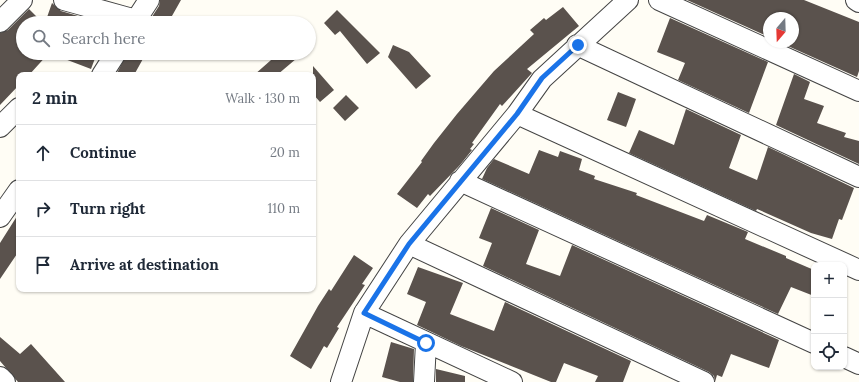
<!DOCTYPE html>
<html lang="en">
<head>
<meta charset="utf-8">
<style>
	body { margin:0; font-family:Lora,serif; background:#f6f6f7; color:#1f2937 }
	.controls { position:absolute; right:12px; bottom:12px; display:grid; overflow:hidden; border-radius:8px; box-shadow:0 1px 3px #0004 }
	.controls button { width:36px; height:36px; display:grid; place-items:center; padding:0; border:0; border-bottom:1px solid #e0e1e3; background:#fff; color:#1f2937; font:20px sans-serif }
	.compass { position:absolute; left:763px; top:12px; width:36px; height:36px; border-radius:50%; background:#fff; box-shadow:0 1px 3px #0004; rotate:199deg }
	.stop { position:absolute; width:12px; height:12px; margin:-9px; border:3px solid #1a73e8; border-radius:50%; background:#fff }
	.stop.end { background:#1a73e8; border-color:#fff; box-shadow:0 1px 4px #0008 }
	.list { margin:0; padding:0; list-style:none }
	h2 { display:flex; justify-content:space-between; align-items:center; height:52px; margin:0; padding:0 16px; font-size:17px }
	h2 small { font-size:13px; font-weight:400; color:#747a83 }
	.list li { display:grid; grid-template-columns:26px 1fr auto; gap:12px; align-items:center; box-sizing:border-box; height:56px; padding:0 16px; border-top:1px solid #e0e1e3 }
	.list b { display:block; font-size:15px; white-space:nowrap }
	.list em { font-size:13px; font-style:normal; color:#747a83 }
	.icon { flex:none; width:22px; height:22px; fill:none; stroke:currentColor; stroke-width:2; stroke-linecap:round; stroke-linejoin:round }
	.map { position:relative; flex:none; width:859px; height:382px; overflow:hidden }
	.search { position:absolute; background:#fff; box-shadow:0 1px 3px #0004; left:16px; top:16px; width:300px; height:44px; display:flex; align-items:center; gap:10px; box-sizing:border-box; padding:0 14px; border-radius:22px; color:#747a83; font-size:15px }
	.panel { position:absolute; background:#fff; box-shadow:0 1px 3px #0004; left:16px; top:72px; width:300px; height:220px; border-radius:8px }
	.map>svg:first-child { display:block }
	.building { fill:#5a524d }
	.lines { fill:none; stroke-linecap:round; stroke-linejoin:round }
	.minor-casing { stroke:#444; stroke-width:22 }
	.minor { stroke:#fff; stroke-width:20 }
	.route { stroke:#1a73e8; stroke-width:5 }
</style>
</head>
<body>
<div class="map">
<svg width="859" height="382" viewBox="0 0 859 382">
	<rect width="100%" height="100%" fill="#fffdf5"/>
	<!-- building -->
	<path class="building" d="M160,0H181L168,23H148L159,6Z
		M687,0H804L859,22V71L857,77L779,42H793V18H769V37Z
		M52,3L61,11L102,23H45Z
		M563,7L579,26L527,69L532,73L502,106L500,104L472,143L474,144L470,149L472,150L460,165L430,196L428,194L417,208L397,194L422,162L421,161L434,143L457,114L494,71L534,34L530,30L544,18L546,20Z
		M29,9L43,23H23V53H97L91,69L49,53L29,75H19V85L0,105V33L8,30Z
		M337,10L380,53L367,64L340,31L335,35L324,23Z
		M670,18L768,62L749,113L678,80L685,63L657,52Z
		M393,45L409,52L431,76L416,89L388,57Z
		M127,53H136L144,57L134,75H116Z
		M279,53H303L277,75H254Z
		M313,66L334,90L320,102L313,94Z
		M794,74L810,82L804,99L824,106L817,123L846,133L844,137L859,141V164L776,125Z
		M618,92L636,99L626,127L607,120Z
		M346,95L359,108L345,121L333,108Z
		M686,109L741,135L729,168L757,180L768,147L854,188L842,220L839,219L832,239L811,233L757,209L756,211L629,153L639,130L674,145Z
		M539,150L558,157L560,151L582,159L579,170L595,176L594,179L637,193L636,195L704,221L707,215L748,232L745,239L786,256V258L814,270V296L791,287L778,314L482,179L487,168L494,159L529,174Z
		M491,208L539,230L526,264L560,276L572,245L779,340L769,368L731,354L722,377L717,375L715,382L714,376L709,372L483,266L492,243L479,238Z
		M19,213V251L0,279V243Z
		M354,255L373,268L362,284L365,285L337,327L339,328L327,348L324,346L311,369L290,356L318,306L329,289L331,291Z
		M418,267L463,283L450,314L494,331L505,302L631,361L623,382H595L598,376L564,363L556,382H551L461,346L417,325L426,302L407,294Z
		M0,337L20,354L31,344L65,382H18L0,361Z
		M391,342L414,349L413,382H400L382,377Z
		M436,369L465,376V382H436Z"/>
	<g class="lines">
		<defs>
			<path id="minor" d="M64,0L136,20
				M659,0L859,91
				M856,0L859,2
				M0,22L22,0
				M134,23L149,0
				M577,45L859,177
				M102,75L116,53
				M517,114L859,270
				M0,127L19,108
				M460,181L814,343
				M0,217L19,190
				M409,244L704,382
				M364,313L512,382
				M844,357L859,364
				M0,377L5,382
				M341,382L364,313L409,244L517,114L542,79L628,0
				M424,382L426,343"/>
		</defs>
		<!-- minor casing -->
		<use href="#minor" class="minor-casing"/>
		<!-- minor -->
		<use href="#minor" class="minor"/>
	</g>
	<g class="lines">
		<!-- route -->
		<path class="route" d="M426,343L364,313L409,244L517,114L542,78L578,45"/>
	</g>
</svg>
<div class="controls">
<button>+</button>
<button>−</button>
<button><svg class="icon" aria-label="locate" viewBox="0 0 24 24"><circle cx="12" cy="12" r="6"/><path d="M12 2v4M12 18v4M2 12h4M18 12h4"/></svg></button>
</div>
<svg class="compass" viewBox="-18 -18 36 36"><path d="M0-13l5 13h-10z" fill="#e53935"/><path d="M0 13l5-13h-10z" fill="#747a83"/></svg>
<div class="stop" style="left:426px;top:343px"></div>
<div class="stop end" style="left:578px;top:45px"></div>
<div class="search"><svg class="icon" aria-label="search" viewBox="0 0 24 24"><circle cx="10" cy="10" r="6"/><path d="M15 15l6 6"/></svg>Search here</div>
<section class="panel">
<h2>2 min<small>Walk · 130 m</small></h2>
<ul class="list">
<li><svg class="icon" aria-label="ahead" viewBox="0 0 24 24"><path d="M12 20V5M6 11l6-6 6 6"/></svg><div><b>Continue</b></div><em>20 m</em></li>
<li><svg class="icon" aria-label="right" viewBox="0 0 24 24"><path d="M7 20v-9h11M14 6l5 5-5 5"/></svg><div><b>Turn right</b></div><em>110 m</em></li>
<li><svg class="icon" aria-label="arrive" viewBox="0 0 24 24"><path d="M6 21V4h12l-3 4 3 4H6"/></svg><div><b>Arrive at destination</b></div></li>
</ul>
</section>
</div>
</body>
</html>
